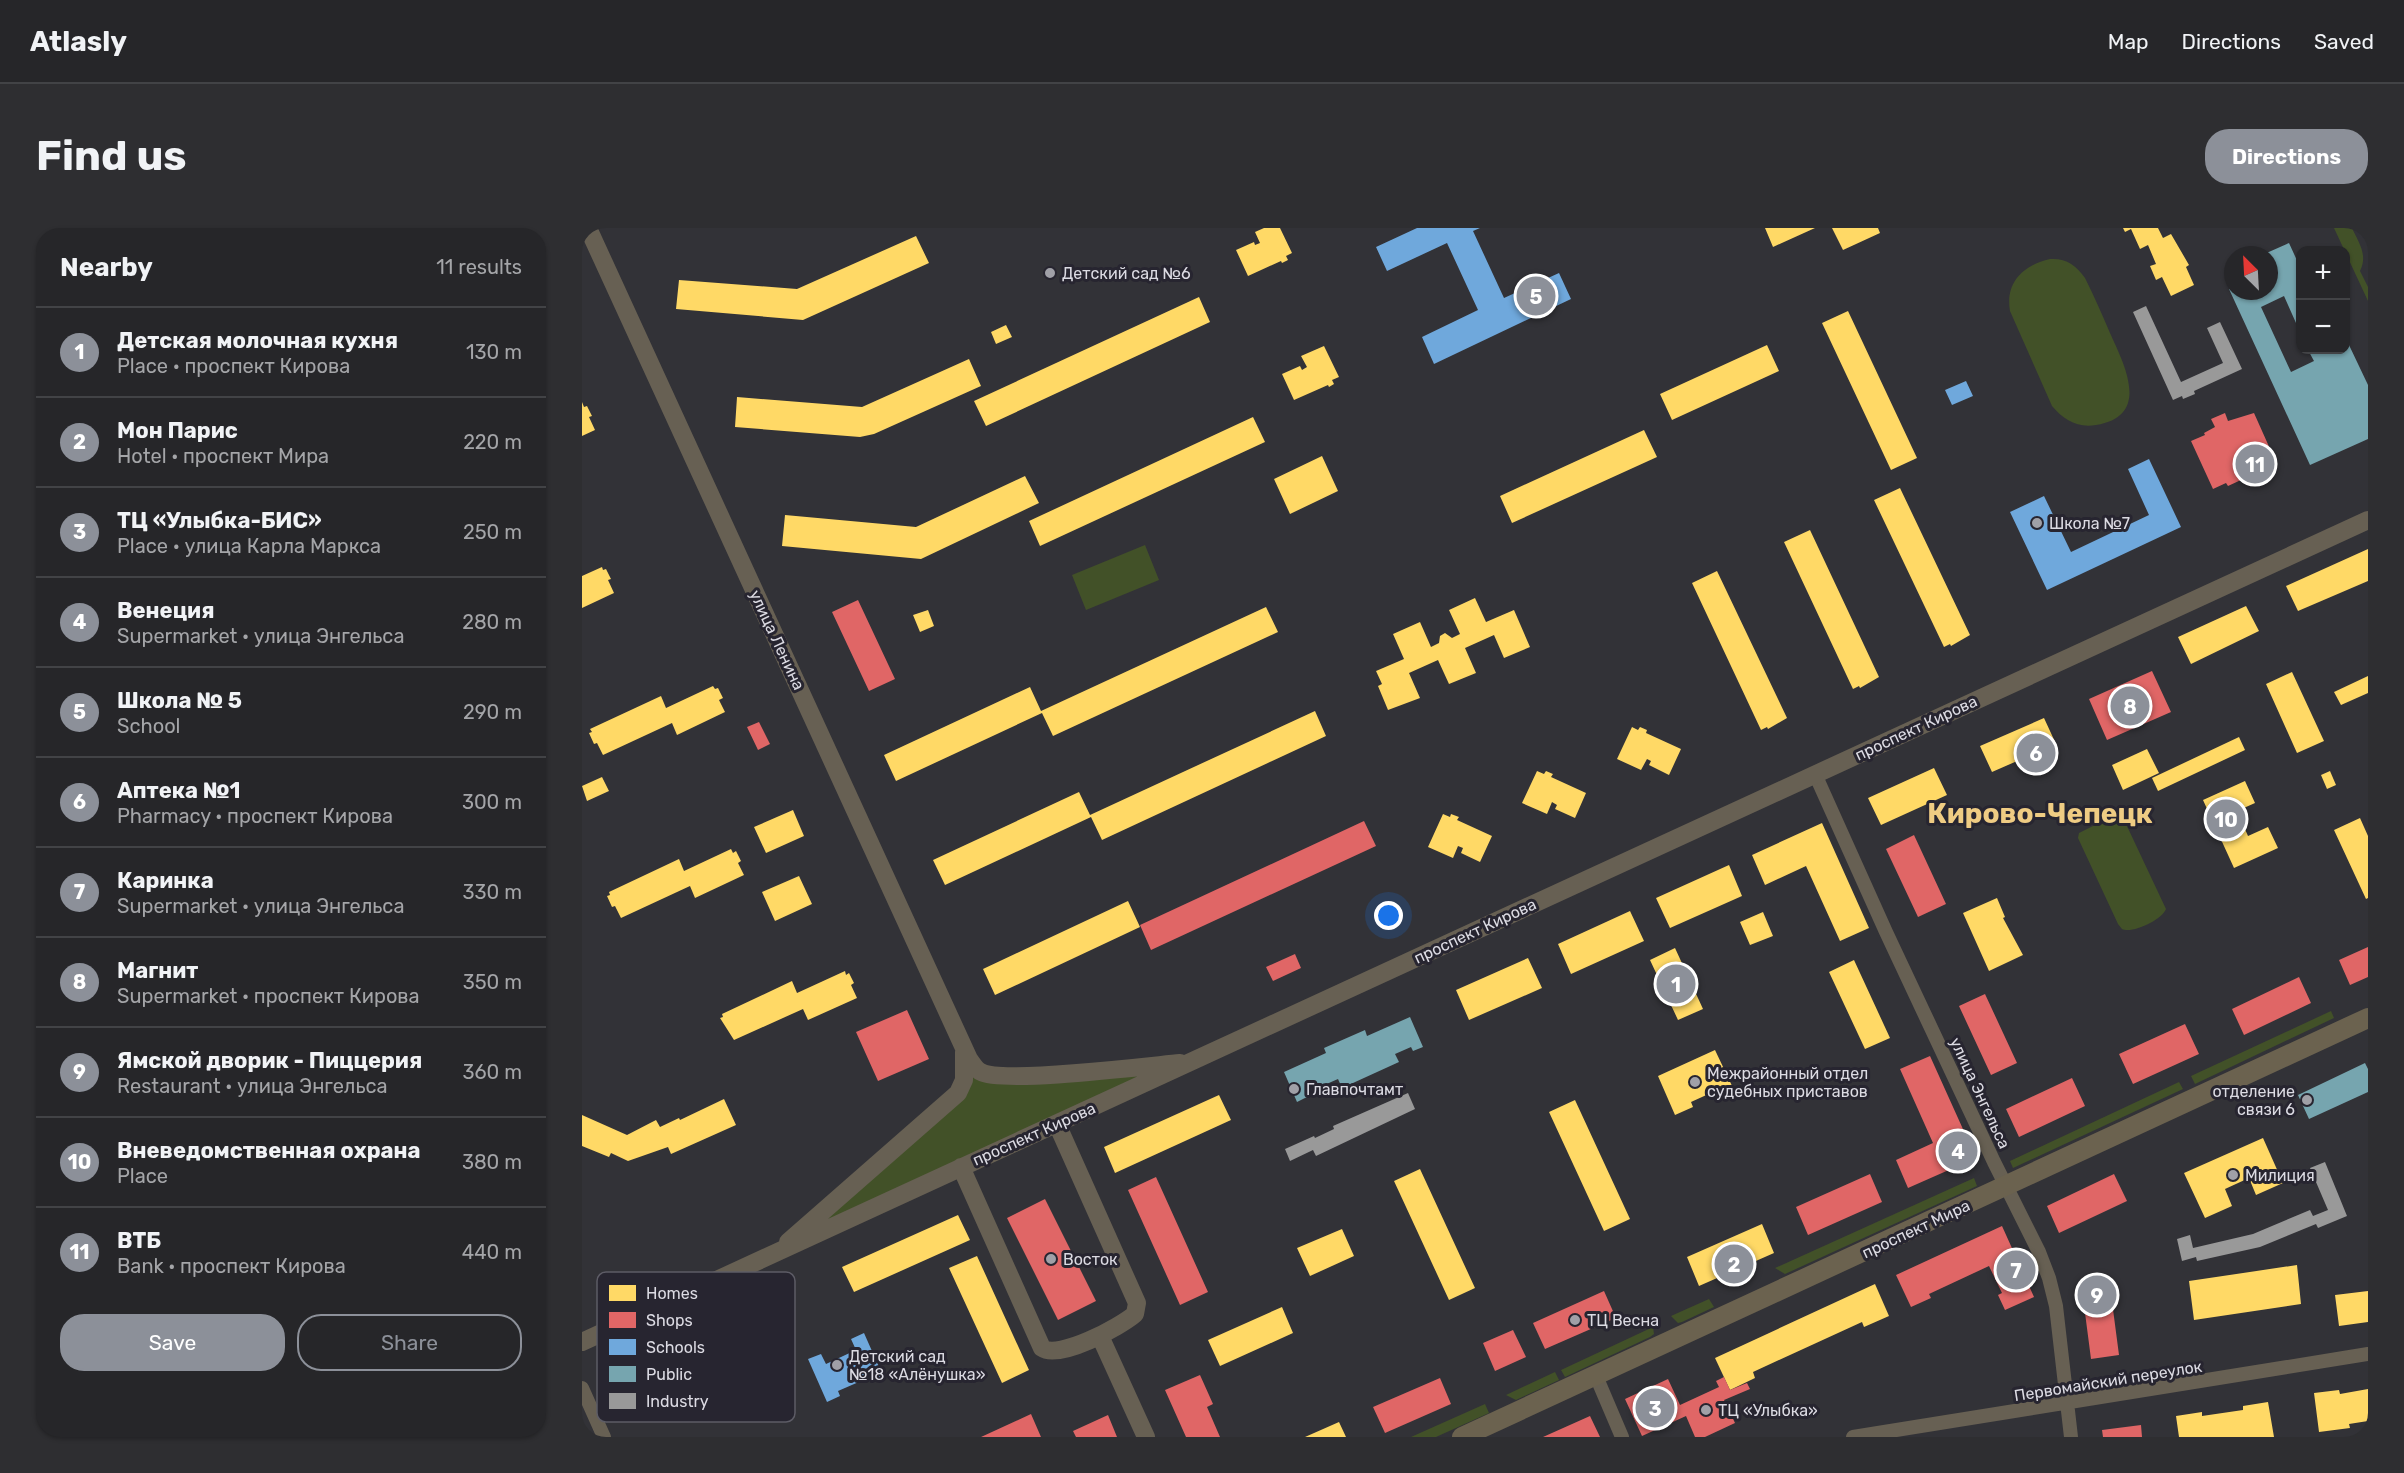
<!DOCTYPE html>
<html lang="en">
<head>
<meta charset="utf-8">
<style>
	body { margin:0; font-family:Rubik,sans-serif; background:#2e2e31; color:#f1f3f6 }
	.controls { position:absolute; right:18px; top:18px; display:grid; overflow:hidden; border-radius:12px; box-shadow:0 2px 4px #0004 }
	.controls button { width:54px; height:54px; display:grid; place-items:center; padding:0; border:0; border-bottom:2px solid #424346; background:#262629; color:#f1f3f6; font:30px sans-serif }
	.compass { position:absolute; left:1642px; top:18px; width:54px; height:54px; border-radius:50%; background:#262629; box-shadow:0 2px 4px #0004; rotate:336deg }
	.you { position:absolute; left:807px; top:688px; width:21px; height:21px; margin:-15px; border:4px solid #fff; border-radius:50%; background:#1a73e8; box-shadow:0 0 0 9px #1a73e833 }
	.badge { display:grid; place-items:center; width:39px; height:39px; border-radius:50%; background:#8c9099; color:#fff; font-size:20px; font-weight:700 }
	.pin { position:absolute; translate:-50% -50%; border:3px solid #fff; box-shadow:0 2px 6px #0006 }
	.list { margin:0; padding:0; list-style:none }
	h2 { display:flex; justify-content:space-between; align-items:center; height:78px; margin:0; padding:0 24px; font-size:26px }
	h2 small { font-size:20px; font-weight:400; color:#a4a5a8 }
	.list li { display:grid; grid-template-columns:39px 1fr auto; gap:18px; align-items:center; box-sizing:border-box; height:90px; padding:0 24px; border-top:2px solid #424346 }
	.list b { display:block; font-size:22px; white-space:nowrap }
	.list p { margin:0; font-size:20px; white-space:nowrap; color:#a4a5a8 }
	.list em { font-size:20px; font-style:normal; color:#a4a5a8 }
	.actions { display:flex; gap:12px; padding:18px 24px }
	.actions a { flex:1; padding:14px 0; border:2px solid #8c9099; border-radius:24px; text-align:center; font-size:21px; color:#8c9099 }
	.actions .main { background:#8c9099; color:#fff }
	.map { position:relative; flex:none; width:1786px; height:1209px; overflow:hidden; border-radius:24px }
	header { display:flex; align-items:center; gap:36px; box-sizing:border-box; height:84px; padding:0 30px; background:#262629; border-bottom:2px solid #424346 }
	header strong { font-size:28px }
	nav { display:flex; gap:33px; margin-inline-start:auto; font-size:21px }
	.intro { display:flex; align-items:center; justify-content:space-between; box-sizing:border-box; height:144px; padding:0 36px }
	h1 { margin:0; font-size:42px }
	.button { padding:15px 27px; border-radius:24px; background:#8c9099; color:#fff; font-size:21px; font-weight:700 }
	main { display:flex; gap:36px; padding:0 36px }
	aside { flex:1; background:#262629; border-radius:24px; box-shadow:0 2px 4px #0004 }
	.map>svg:first-child { display:block }
	.green { fill:#425128 }
	.homes { fill:#ffd966 }
	.shops { fill:#e06666 }
	.schools { fill:#6fa8dc }
	.public { fill:#76a5af }
	.industry { fill:#999 }
	.lines { fill:none; stroke-linecap:round; stroke-linejoin:round }
	.minor { stroke:#676053; stroke-width:14 }
	.tertiary { stroke:#676053; stroke-width:18 }
	.secondary { stroke:#6b624f; stroke-width:20 }
	.poi-dot { fill:#a0a0a7; stroke:#272530; stroke-width:2 }
	.labels { text-anchor:middle; dominant-baseline:central; stroke-width:6; stroke-linejoin:round; paint-order:stroke }
	.poi-label { font-size:16px; fill:#dcdbe3; stroke:#272530; text-anchor:start }
	.street-label { font-size:16px; fill:#dcdbe3; stroke:#272530 }
	.town-label { font-size:28px; font-weight:bold; fill:#efcc83; stroke:#272530 }
	.key { fill:#272530; stroke:#5d5c66; stroke-width:1.5 }
	.key-label { font-size:16px; fill:#dcdbe3 }
</style>
</head>
<body>
<header>
<strong>Atlasly</strong>
<nav><a>Map</a><a>Directions</a><a>Saved</a></nav>
</header>
<div class="intro"><h1>Find us</h1><a class="button">Directions</a></div>
<main>
<aside>
<h2>Nearby<small>11 results</small></h2>
<ul class="list">
<li><span class="badge">1</span><div><b>Детская молочная кухня</b><p>Place · проспект Кирова</p></div><em>130 m</em></li>
<li><span class="badge">2</span><div><b>Мон Парис</b><p>Hotel · проспект Мира</p></div><em>220 m</em></li>
<li><span class="badge">3</span><div><b>ТЦ «Улыбка-БИС»</b><p>Place · улица Карла Маркса</p></div><em>250 m</em></li>
<li><span class="badge">4</span><div><b>Венеция</b><p>Supermarket · улица Энгельса</p></div><em>280 m</em></li>
<li><span class="badge">5</span><div><b>Школа № 5</b><p>School</p></div><em>290 m</em></li>
<li><span class="badge">6</span><div><b>Аптека №1</b><p>Pharmacy · проспект Кирова</p></div><em>300 m</em></li>
<li><span class="badge">7</span><div><b>Каринка</b><p>Supermarket · улица Энгельса</p></div><em>330 m</em></li>
<li><span class="badge">8</span><div><b>Магнит</b><p>Supermarket · проспект Кирова</p></div><em>350 m</em></li>
<li><span class="badge">9</span><div><b>Ямской дворик - Пиццерия</b><p>Restaurant · улица Энгельса</p></div><em>360 m</em></li>
<li><span class="badge">10</span><div><b>Вневедомственная охрана</b><p>Place</p></div><em>380 m</em></li>
<li><span class="badge">11</span><div><b>ВТБ</b><p>Bank · проспект Кирова</p></div><em>440 m</em></li>
</ul>
<div class="actions"><a class="main">Save</a><a>Share</a></div>
</aside>
<div class="map">
<svg width="1786" height="1209" viewBox="0 0 1786 1209">
	<rect width="100%" height="100%" fill="#323237"/>
	<!-- green -->
	<path class="green" d="M1752,0H1770C1777,15 1786,27 1778,43L1786,59V73Z
		M1468,31C1484,30 1494,37 1503,50C1512,68 1520,86 1528,105C1542,136 1570,188 1514,197C1495,200 1482,192 1470,178L1428,83C1423,54 1442,37 1468,31Z
		M563,317L577,352L504,382L490,347Z
		M1535,588L1544,596L1584,681C1580,692 1550,706 1540,701L1536,696L1496,610L1497,605L1529,589Z
		M1749,783L1752,790L1613,856L1609,848Z
		M612,833L209,1010L382,852L399,844Z
		M1597,854L1601,861L1431,940L1428,933Z
		M1392,950L1395,958L1203,1046L1193,1040Z
		M1127,1071L1132,1079L1100,1094L1096,1095L1089,1088Z
		M1071,1099L1072,1106L1068,1109L983,1149L979,1142Z
		M973,1144L977,1152L934,1172L924,1167Z
		M903,1176L907,1185L854,1209H829Z"/>
	<!-- homes -->
	<path class="homes" d="M682,0H698L710,25L704,28L706,32L700,35L699,33L666,48L654,22L672,14L673,17L678,15L673,4Z
		M1183,0H1233L1191,19Z
		M1250,0H1296L1298,5L1261,22Z
		M1541,0H1576L1581,10L1589,6L1607,37L1604,39L1612,57L1589,68L1580,49L1574,52L1568,38L1574,36L1566,17L1558,21L1549,1L1543,4Z
		M334,8L347,35L221,92L94,81L97,52L215,61Z
		M617,69L628,94L404,198L392,173Z
		M1266,83L1335,230L1309,242L1240,95Z
		M424,97L430,109L414,116L409,104Z
		M1185,117L1197,143L1090,192L1078,166Z
		M742,118L757,149L750,152L752,156L747,159L746,157L712,172L700,146L718,138L720,142L725,139L719,128Z
		M387,131L399,158L292,206L278,209L153,199L155,169L280,179Z
		M0,174L2,179L5,178L10,188L7,189L13,202L0,208Z
		M671,189L683,214L458,318L447,293Z
		M1062,202L1075,229L930,295L918,268Z
		M740,228L756,263L708,286L692,251Z
		M443,248L457,275L339,331L200,318L203,287L334,299Z
		M1318,260L1388,407L1369,418L1368,416L1362,419L1292,272Z
		M1228,302L1297,449L1278,460L1277,458L1271,461L1202,314Z
		M1786,321V353L1716,383L1704,358Z
		M20,339L21,342L24,341L29,351L26,352L32,365L0,380V348Z
		M1135,343L1205,490L1186,501L1185,499L1179,502L1110,355Z
		M893,370L904,394L932,382L948,419L922,430L912,407L883,420L894,445L867,456L856,432L827,445L838,470L806,482L796,458L800,456L794,443L822,431L811,406L838,394L849,419L857,415L858,408L863,405L870,410L878,406L867,382Z
		M1664,378L1677,403L1609,436L1596,409Z
		M684,379L696,404L471,508L460,485L314,553L302,527L448,459L459,483Z
		M346,382L352,398L338,404L331,387Z
		M1710,444L1742,513L1715,525L1684,456Z
		M1786,448V465L1759,477L1752,464Z
		M131,458L133,461L136,460L141,470L137,472L143,484L95,507L90,495L21,527L15,515L12,516L7,505L10,504L8,501L79,468L84,480Z
		M733,483L744,508L520,612L509,589L363,657L351,632L497,564L508,587Z
		M1462,490L1474,516L1410,544L1398,518Z
		M1050,499L1056,502L1058,499L1065,502L1064,505L1099,521L1087,547L1067,537L1069,533L1065,531L1059,542L1035,531Z
		M1657,509L1663,522L1576,563L1570,550Z
		M1565,521L1577,545L1541,562L1530,537Z
		M1352,540L1365,567L1299,597L1286,570Z
		M955,543L962,546L964,543L971,546L969,549L1004,565L993,590L973,581L975,577L970,574L965,586L940,575Z
		M1748,543L1754,557L1745,561L1739,547Z
		M20,549L27,563L5,573L0,558Z
		M1663,553L1673,575L1655,583L1666,608L1686,599L1696,620L1652,640L1621,572Z
		M211,582L222,608L184,625L172,599Z
		M861,586L868,589L869,586L877,589L875,592L910,608L898,634L879,625L881,620L876,618L871,630L846,619Z
		M1778,590L1786,608V670L1784,671L1752,602Z
		M1240,595L1287,700L1258,713L1224,638L1183,657L1170,627Z
		M149,621L151,625L154,623L159,633L156,635L162,647L113,670L108,658L39,690L33,678L30,679L25,668L28,667L27,664L97,631L102,643Z
		M1147,637L1160,668L1088,700L1074,670Z
		M217,648L230,676L193,693L180,664Z
		M1415,670L1423,689L1421,690L1441,727L1407,743L1381,685Z
		M546,673L558,699L413,767L401,741Z
		M1048,683L1062,713L989,746L976,716Z
		M1181,684L1191,708L1168,717L1158,694Z
		M1093,720L1121,781L1096,792L1068,732Z
		M946,730L960,760L887,792L874,762Z
		M1272,732L1308,810L1283,821L1247,744Z
		M263,743L264,747L267,745L272,755L269,757L275,770L226,792L221,781L152,812L138,790L141,789L140,786L210,753L215,765Z
		M1133,822L1151,860L1133,868L1131,864L1109,874L1111,879L1093,887L1076,848Z
		M637,867L649,892L533,945L522,919Z
		M142,871L154,897L89,926L86,919L46,933L29,925L27,929L0,918V887L45,907L74,892L78,899L97,890L98,892Z
		M993,872L1048,991L1022,1003L967,884Z
		M1681,910L1701,955L1674,967L1667,950L1643,961L1650,978L1623,990L1602,945Z
		M838,941L893,1060L867,1072L812,953Z
		M376,987L388,1012L272,1064L260,1039Z
		M1180,996L1192,1025L1117,1058L1105,1029Z
		M760,1001L772,1028L728,1048L715,1020Z
		M395,1028L447,1142L420,1155L367,1040Z
		M1715,1037L1719,1076L1612,1092L1607,1053Z
		M1293,1056L1307,1088L1282,1099L1280,1094L1171,1144L1173,1150L1148,1162L1133,1130Z
		M1786,1063V1094L1757,1098L1753,1067Z
		M700,1079L711,1105L638,1138L626,1112Z
		M1786,1161V1193L1767,1196L1768,1200L1737,1204L1732,1165L1757,1162L1758,1166Z
		M1686,1174L1692,1209H1597L1594,1188L1620,1184V1188L1661,1182V1178Z
		M757,1194L764,1209H723Z"/>
	<!-- shops -->
	<path class="shops" d="M1643,185L1646,193L1672,185L1693,232L1682,238L1683,241L1670,247L1666,240L1655,245L1659,252L1646,258L1644,255L1631,261L1609,213L1623,207L1622,205L1633,199L1629,191Z
		M276,372L313,451L287,463L250,384Z
		M1570,443L1589,484L1525,512L1507,471Z
		M177,494L188,516L176,522L165,499Z
		M782,593L794,618L569,722L558,697Z
		M1332,607L1364,676L1336,689L1304,621Z
		M1786,719V749L1768,757L1757,732Z
		M713,726L719,740L691,753L684,739Z
		M1717,749L1729,775L1662,807L1650,781Z
		M1403,766L1435,835L1409,847L1377,778Z
		M325,782L347,831L296,853L274,804Z
		M1603,796L1617,826L1551,856L1537,826Z
		M1348,828L1394,930L1326,960L1314,932L1351,915L1318,841Z
		M1490,850L1503,878L1437,909L1424,881Z
		M1288,946L1300,974L1226,1007L1214,979Z
		M1532,946L1545,973L1477,1005L1465,978Z
		M574,949L626,1064L598,1077L546,962Z
		M463,971L514,1073L476,1092L425,990Z
		M1420,998L1452,1069L1423,1082L1416,1067L1420,1065L1407,1038L1347,1066L1349,1070L1329,1079L1314,1047Z
		M1527,1051L1537,1127L1509,1131L1499,1054Z
		M1022,1063L1034,1090L963,1121L951,1095Z
		M931,1102L944,1129L913,1143L901,1115Z
		M618,1147L631,1176L625,1179L638,1209H604L583,1162Z
		M1142,1149L1148,1162L1165,1155L1168,1161L1142,1172L1153,1195L1123,1209H1113L1104,1188L1060,1208L1043,1171L1086,1151L1098,1177L1137,1159L1134,1153Z
		M858,1150L869,1176L803,1205L791,1179Z
		M449,1186L459,1209H399Z
		M526,1187L535,1209H494L491,1203Z
		M1008,1188L1018,1209H961Z
		M1559,1197L1560,1209H1521L1520,1202Z"/>
	<!-- schools -->
	<path class="schools" d="M835,0H898L891,3L922,70L977,45L989,71L852,136L840,109L896,82L865,15L805,43L794,19Z
		M1384,153L1391,168L1370,177L1363,162Z
		M1567,231L1599,299L1465,362L1428,284L1462,268L1489,324L1567,287L1546,241Z
		M282,1105L301,1148L288,1154L286,1150L256,1163L258,1168L245,1174L226,1131L239,1126L244,1136L274,1122L269,1111Z"/>
	<!-- public -->
	<path class="public" d="M1707,15L1718,39V104L1702,68L1679,79L1709,144L1732,133L1726,122H1764V119L1767,117L1786,157V211L1728,237L1647,61L1651,59V63H1687V42L1689,41L1687,27H1680Z
		M828,789L841,819L831,823L829,819L813,826L817,834L760,860L756,851L724,865L725,869L715,874L702,844L744,825L742,820L783,802L785,808Z
		M1783,835L1786,841V864L1727,891L1716,867Z"/>
	<!-- industry -->
	<path class="industry" d="M1564,78L1599,154L1641,135L1625,100L1638,94L1660,141L1612,163L1613,166L1601,171L1600,168L1591,172L1551,84Z
		M826,865L833,881L734,928L731,922L708,933L703,921L732,908L733,910L752,901L751,898Z
		M1743,934L1765,988L1736,1000L1734,996L1678,1019L1615,1033L1614,1029L1600,1033L1595,1011L1608,1007L1611,1020L1671,1006L1728,982L1731,988L1746,982L1728,940Z"/>
	<g class="lines">
		<!-- minor -->
		<path class="minor" d="M1233,546L1304,704L1412,934L1457,1024L1467,1050L1474,1078L1489,1209
			M1014,1148L1040,1209
			M0,1160L22,1209
			M1271,1209L1786,1126"/>
		<!-- tertiary -->
		<path class="tertiary" d="M6,0L387,831C390,835 394,842 399,844C420,856 566,838 598,835
			M379,939L460,1120C477,1132 538,1099 553,1086L555,1075L475,896
			M206,1014L376,865L382,852V824
			M518,1108L564,1209
			M0,1114L1786,292"/>
		<!-- secondary -->
		<path class="secondary" d="M880,1209L1786,790"/>
	</g>
	<!-- markers -->
	<g class="poi-dot">
		<circle cx="468" cy="45" r="6"/>
		<circle cx="1455" cy="295" r="6"/>
		<circle cx="1113" cy="854" r="6"/>
		<circle cx="712" cy="861" r="6"/>
		<circle cx="1725" cy="872" r="6"/>
		<circle cx="1651" cy="947" r="6"/>
		<circle cx="469" cy="1031" r="6"/>
		<circle cx="993" cy="1092" r="6"/>
		<circle cx="255" cy="1137" r="6"/>
		<circle cx="1124" cy="1182" r="6"/>
	</g>
	<g class="labels">
		<!-- poi labels -->
		<g class="poi-label">
			<text x="480" y="45">Детский сад №6</text>
			<text x="1467" y="295">Школа №7</text>
			<text x="1125" y="845">Межрайонный отдел<tspan x="1125" dy="18">судебных приставов</tspan></text>
			<text x="724" y="861">Главпочтамт</text>
			<text x="1713" y="863" text-anchor="end">отделение<tspan x="1713" dy="18">связи 6</tspan></text>
			<text x="1663" y="947">Милиция</text>
			<text x="481" y="1031">Восток</text>
			<text x="1005" y="1092">ТЦ Весна</text>
			<text x="267" y="1128">Детский сад<tspan x="267" dy="18">№18 «Алёнушка»</tspan></text>
			<text x="1136" y="1182">ТЦ «Улыбка»</text>
		</g>
		<!-- street labels -->
		<g class="street-label">
			<text transform="translate(195 412) rotate(65)">улица Ленина</text>
			<text transform="translate(1334 500) rotate(-25)">проспект Кирова</text>
			<text transform="translate(893 703) rotate(-25)">проспект Кирова</text>
			<text transform="translate(1398 865) rotate(65)">улица Энгельса</text>
			<text transform="translate(452 906) rotate(-24)">проспект Кирова</text>
			<text transform="translate(1334 1001) rotate(-25)">проспект Мира</text>
			<text transform="translate(1526 1153) rotate(-9)">Первомайский переулок</text>
		</g>
		<!-- town labels -->
		<g class="town-label">
			<text x="1458" y="585">Кирово-Чепецк</text>
		</g>
	</g>
	<!-- legend -->
	<rect x="15" y="1044" width="198" height="150" rx="9" class="key"/>
	<rect x="27" y="1057" width="27" height="16" fill="#ffd966"/>
	<rect x="27" y="1084" width="27" height="16" fill="#e06666"/>
	<rect x="27" y="1111" width="27" height="16" fill="#6fa8dc"/>
	<rect x="27" y="1138" width="27" height="16" fill="#76a5af"/>
	<rect x="27" y="1165" width="27" height="16" fill="#999"/>
	<g class="key-label">
		<text x="64" y="1071">Homes</text>
		<text x="64" y="1098">Shops</text>
		<text x="64" y="1125">Schools</text>
		<text x="64" y="1152">Public</text>
		<text x="64" y="1179">Industry</text>
	</g>
</svg>
<div class="controls">
<button>+</button>
<button>−</button>
</div>
<svg class="compass" viewBox="-18 -18 36 36"><path d="M0-13l5 13h-10z" fill="#e53935"/><path d="M0 13l5-13h-10z" fill="#a4a5a8"/></svg>
<div class="you"></div>
<div class="pin badge" style="left:1094px;top:756px">1</div>
<div class="pin badge" style="left:1152px;top:1036px">2</div>
<div class="pin badge" style="left:1073px;top:1180px">3</div>
<div class="pin badge" style="left:1376px;top:923px">4</div>
<div class="pin badge" style="left:954px;top:68px">5</div>
<div class="pin badge" style="left:1454px;top:525px">6</div>
<div class="pin badge" style="left:1434px;top:1042px">7</div>
<div class="pin badge" style="left:1548px;top:478px">8</div>
<div class="pin badge" style="left:1515px;top:1067px">9</div>
<div class="pin badge" style="left:1644px;top:591px">10</div>
<div class="pin badge" style="left:1673px;top:236px">11</div>
</div>
</main>
</body>
</html>
